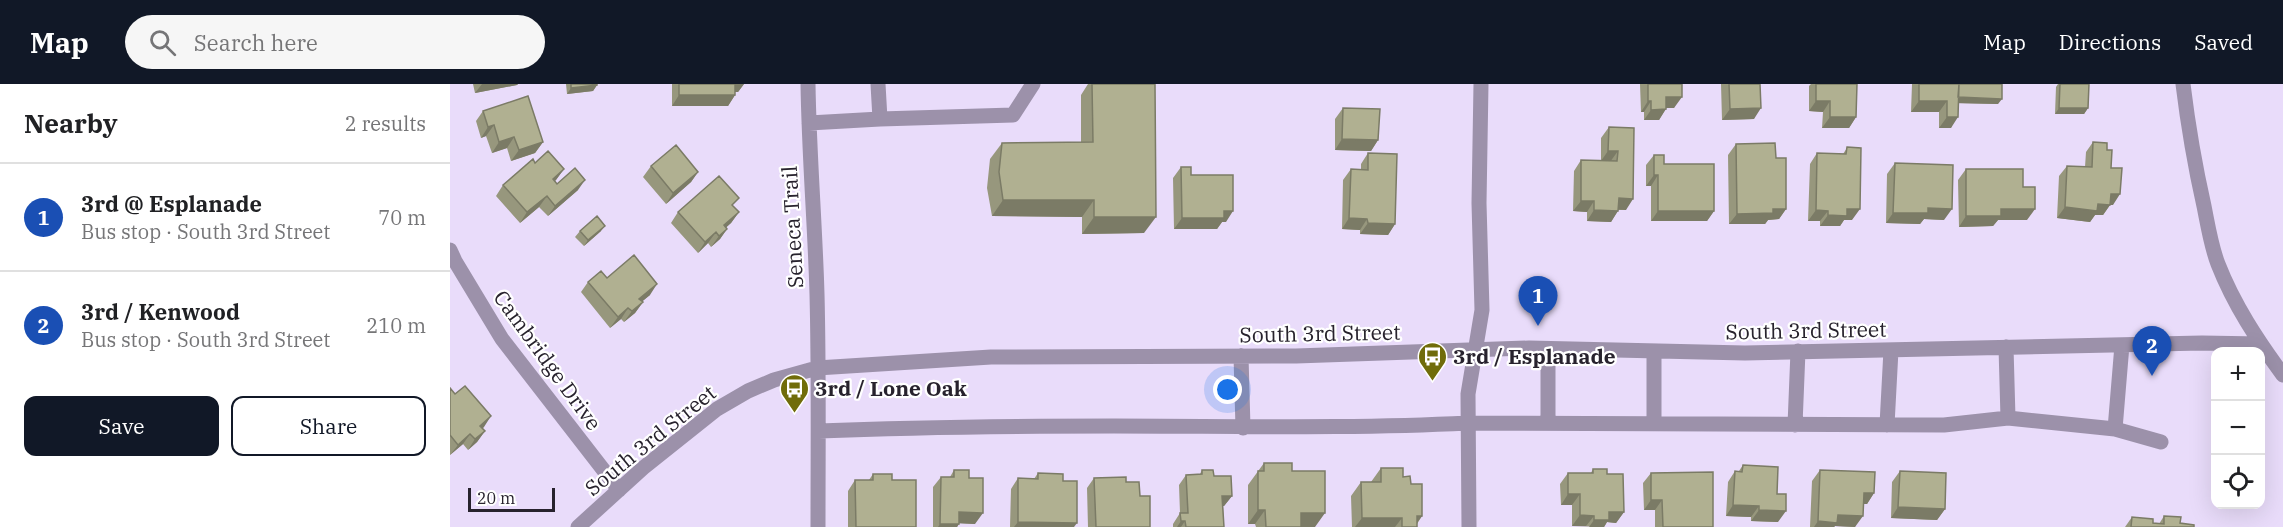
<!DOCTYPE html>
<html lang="en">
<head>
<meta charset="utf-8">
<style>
	body { margin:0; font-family:"IBM Plex Serif",serif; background:#f6f6f6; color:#202124 }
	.controls { position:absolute; right:18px; bottom:18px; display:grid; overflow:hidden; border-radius:12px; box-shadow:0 6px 24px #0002 }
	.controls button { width:54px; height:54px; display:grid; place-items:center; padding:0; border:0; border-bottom:2px solid #e0e0e0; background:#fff; color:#202124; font:30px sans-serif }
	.scale { position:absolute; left:18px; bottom:15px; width:87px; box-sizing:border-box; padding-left:6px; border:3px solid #27222d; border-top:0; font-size:16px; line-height:21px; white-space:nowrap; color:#27222d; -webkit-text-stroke:4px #fff; paint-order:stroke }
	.you { position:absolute; left:778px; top:306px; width:21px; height:21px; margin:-15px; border:4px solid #fff; border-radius:50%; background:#1a73e8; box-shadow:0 0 0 9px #1a73e833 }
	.badge { display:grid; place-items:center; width:39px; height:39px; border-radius:50%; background:#111827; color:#fff; font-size:20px; font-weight:700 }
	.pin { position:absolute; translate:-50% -50px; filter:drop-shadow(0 2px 3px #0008) }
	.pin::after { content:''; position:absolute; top:32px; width:21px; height:18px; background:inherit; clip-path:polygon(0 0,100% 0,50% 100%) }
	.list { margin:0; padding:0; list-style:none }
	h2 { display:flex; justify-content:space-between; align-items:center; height:78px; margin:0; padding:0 24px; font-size:26px }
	h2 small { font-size:20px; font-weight:400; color:#757577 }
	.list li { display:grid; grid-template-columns:39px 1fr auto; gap:18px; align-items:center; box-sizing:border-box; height:108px; padding:0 24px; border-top:2px solid #e0e0e0 }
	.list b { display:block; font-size:22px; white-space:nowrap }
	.list p { margin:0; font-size:20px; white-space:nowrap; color:#757577 }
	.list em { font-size:20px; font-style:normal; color:#757577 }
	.actions { display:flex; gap:12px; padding:18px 24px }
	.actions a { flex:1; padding:14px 0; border:2px solid #111827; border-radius:12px; text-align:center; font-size:21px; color:#111827 }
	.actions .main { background:#111827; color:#fff }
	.icon { flex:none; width:33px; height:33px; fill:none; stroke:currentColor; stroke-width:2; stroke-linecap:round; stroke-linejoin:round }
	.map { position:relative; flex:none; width:1833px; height:443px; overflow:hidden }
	header { display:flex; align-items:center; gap:36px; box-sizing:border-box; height:84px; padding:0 30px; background:#111827; color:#fff }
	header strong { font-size:28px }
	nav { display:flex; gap:33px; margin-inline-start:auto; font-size:21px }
	.search { width:420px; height:54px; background:#f6f6f6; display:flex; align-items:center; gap:15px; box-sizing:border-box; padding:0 21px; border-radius:33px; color:#757577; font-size:22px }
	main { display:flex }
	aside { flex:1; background:#fff }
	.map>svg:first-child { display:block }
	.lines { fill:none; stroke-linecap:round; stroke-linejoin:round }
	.minor { stroke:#9c91aa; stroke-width:15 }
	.wall { fill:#97977d }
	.shaded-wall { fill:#7b7b66 }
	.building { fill:#b0b091; stroke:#7b7b66; stroke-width:1.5 }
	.labels { text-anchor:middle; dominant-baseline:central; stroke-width:4.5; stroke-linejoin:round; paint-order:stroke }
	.street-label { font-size:21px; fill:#27222d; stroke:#fff }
	.poi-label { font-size:21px; font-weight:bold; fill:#27222d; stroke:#fff; text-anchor:start }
</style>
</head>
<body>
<header>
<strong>Map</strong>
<div class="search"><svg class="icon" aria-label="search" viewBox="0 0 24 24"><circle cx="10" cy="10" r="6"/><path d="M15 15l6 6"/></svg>Search here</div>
<nav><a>Map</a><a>Directions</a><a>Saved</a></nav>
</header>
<main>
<aside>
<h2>Nearby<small>2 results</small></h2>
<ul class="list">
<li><span class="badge" style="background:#1a4fb4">1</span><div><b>3rd @ Esplanade</b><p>Bus stop · South 3rd Street</p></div><em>70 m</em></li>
<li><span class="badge" style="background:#1a4fb4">2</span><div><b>3rd / Kenwood</b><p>Bus stop · South 3rd Street</p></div><em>210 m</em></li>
</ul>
<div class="actions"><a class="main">Save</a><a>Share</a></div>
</aside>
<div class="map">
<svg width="1833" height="443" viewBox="0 0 1833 443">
	<rect width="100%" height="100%" fill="#e9dcfa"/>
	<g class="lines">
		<!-- minor -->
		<path class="minor" d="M358,0C359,70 365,140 367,210C369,288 368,365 368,443
			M1733,0C1738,41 1745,82 1754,122C1758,142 1761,162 1768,180C1784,221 1808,257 1833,291
			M430,35L563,31L583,0
			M359,39L430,35L428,0
			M0,166L5,177L52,255L169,406
			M1098,265V339
			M791,272L793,344
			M1558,334L1665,345L1672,261
			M1204,340V267
			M1345,341L1348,267
			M1437,341L1441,266
			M1665,345L1711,358
			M369,347C467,343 566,342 664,342C782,342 900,345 1018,339L1494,341L1558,334L1556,263
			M128,443L193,384L267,325L298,307L324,296L367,284L541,273L846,272L1079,264L1295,269L1752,259L1810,260
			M1019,443L1018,310L1032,226L1029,119L1031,0"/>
	</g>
	<!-- wall -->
	<path class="wall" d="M23,0H68L67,1L25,9Z
		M116,0H147V1L143,7L117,10Z
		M222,0H294L288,8H285V11L278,22H222Z
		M638,0H705L694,149L632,150V133L542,132L537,104L540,75L552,59L631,58V11Z
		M1190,0H1232L1224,24H1216L1209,36H1194V28H1191Z
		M1271,0H1310L1304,35L1272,36Z
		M1361,0H1407L1406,33L1399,44H1372L1373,28L1359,27V2Z
		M1462,0H1552L1548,20L1508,19L1501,44H1489V28H1461Z
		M1608,0H1639L1638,24L1634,30H1605L1606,3Z
		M893,24L928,56L921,67L885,66V35Z
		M33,27L93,58L85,69L61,77L57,64L42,69L36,52L31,54L26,37Z
		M1159,43L1184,44L1176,126H1168L1161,138L1137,137V128L1123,127L1124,87L1131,76H1151V54Z
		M1643,58L1657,66L1661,84L1663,121H1660L1653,131H1645L1640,138L1607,134L1609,92L1617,82L1635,83L1636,68Z
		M1286,60L1336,125L1329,135L1318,136L1315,140H1279L1278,71Z
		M1397,64L1402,136H1394L1390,142H1370V137H1358L1360,80L1367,69L1393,70Z
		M918,69L945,140L938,151L910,150V146L892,145L893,96L901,85L911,86V80Z
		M1204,71L1264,127L1257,137H1201V102H1196V81Z
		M85,79L114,85L105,97L107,100L128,106L98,132L89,123L70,139L46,112L53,101Z
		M1445,79L1494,136L1474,135L1470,140L1436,139L1437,90Z
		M201,82L248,88L241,98L216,120L193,93Z
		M731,83L741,91L776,138H772L767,145H724L723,94Z
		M1516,85L1573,103L1577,136H1548L1543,142L1509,143L1508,96Z
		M283,122L289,128L281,139L276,143L277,145L270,155L261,163L258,159L248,169L221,139L228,128Z
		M130,147H151L134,162L125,153Z
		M157,194L200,211L192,217L193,218L185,229L174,238L171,235L160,244L131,208L138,198Z
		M0,304L34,343L32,344L35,347L27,358L18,366L13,360L0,371Z
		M814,379L842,387L865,443H806L805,440H798V401Z
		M1293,381L1327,410L1328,438L1301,437V433L1276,432L1278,398L1285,387H1289Z
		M931,384L953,393L961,400L972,432L967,440V443H902L901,412L911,398H921Z
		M1143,385L1157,390L1174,428L1166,439L1157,438L1154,443L1122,442V421H1111L1110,400L1118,389H1141Z
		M504,386L519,394L525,440L509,439L507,443H483V403L491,393H500Z
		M752,386L764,392L782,412L774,422H773L774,443H723V440L730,429L729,401L736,391L750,390Z
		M1370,386L1424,409L1417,420H1413L1405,443L1385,442L1384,443H1360L1362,397Z
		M1450,387L1495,425L1487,436L1441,434L1442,398Z
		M588,389L613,397L624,443H560L561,405L568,394L584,395Z
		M1201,389L1263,443H1205V426H1194L1193,399Z
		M423,390L442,396L466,443H398V407L405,396H419Z
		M644,394L676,398L690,412L700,443H638L637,404Z
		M1714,432L1730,439L1744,443H1675L1682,433L1703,439L1709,440Z"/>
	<!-- shaded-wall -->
	<path class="shaded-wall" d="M32,0H68L67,1L25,9Z
		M284,0H294L288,8H278Z
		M147,1L143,7L117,10L121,4Z
		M229,11H285L278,22H222Z
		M1216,13H1232L1224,24H1209Z
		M1505,13L1552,15L1548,20L1501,19Z
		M1198,17H1201L1194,28H1191Z
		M1366,17H1380L1373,28L1359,27Z
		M1469,17H1497L1489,28H1461Z
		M1311,24L1304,35L1272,36L1280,25Z
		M1609,24H1638L1634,30H1605Z
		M1216,25L1209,36H1194L1201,26Z
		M1380,33H1406L1399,44H1372Z
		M1497,33H1508L1501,44H1489Z
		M44,41L36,52L31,54L38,43Z
		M64,53L57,64L42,69L49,58Z
		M892,55L928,56L921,67L885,66Z
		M93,58L85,69L61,77L69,66Z
		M1158,67H1168L1160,78L1151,77Z
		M114,85L106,96L95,105L103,95Z
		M248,88L241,98L216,120L223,109Z
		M1204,91H1208L1201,102H1196Z
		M135,96L128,106L98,132L105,122Z
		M1661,110H1670L1663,121H1660L1653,131H1645L1640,138L1607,134L1615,123L1648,120Z
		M97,112L89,123L70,139L77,128Z
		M1169,114L1183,115L1176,126L1161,125Z
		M553,116H644L632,133L542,132Z
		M1131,117H1144L1137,128L1123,127Z
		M1478,124L1502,125L1494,136L1474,135L1470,140L1436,139L1443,129Z
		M1323,125H1336L1329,135L1318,136L1315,140H1279L1287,130Z
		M1397,125H1410L1402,136H1394L1390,142H1370L1378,131Z
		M1551,125H1585L1577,136H1548L1543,142L1509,143L1516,132Z
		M1144,126L1168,127L1161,138L1137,137Z
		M1366,126L1378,127L1370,137H1358Z
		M774,127H783L776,138H772L767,145H724L732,134Z
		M1208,127H1264L1257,137H1201Z
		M289,128L281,139L267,152L274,141Z
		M644,133H706L694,149L632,150Z
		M899,134L917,135L910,146L892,145Z
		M918,139L945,140L938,151L910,150Z
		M155,142L151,147L134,162L138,156Z
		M277,145L270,155L261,163L269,152Z
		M266,148L258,159L248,169L255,158Z
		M207,200L200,211L182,226L189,215Z
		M193,218L185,229L174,238L182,227Z
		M178,224L171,235L160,244L168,233Z
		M41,332L34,343L23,353L30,342Z
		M35,347L27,358L18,366L25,355Z
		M20,350L13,360L0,371L8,361Z
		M1414,409H1424L1417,420H1406Z
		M1118,410H1130L1122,421H1111Z
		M772,412H782L774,422L765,423Z
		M1201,416H1212L1205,426H1194Z
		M1283,421L1309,422L1301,433L1276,432Z
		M1448,423L1495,425L1487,436L1441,434Z
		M808,426H815L805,440H798Z
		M1309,426L1336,427L1328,438L1301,437Z
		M509,428L533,429L525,440L502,439Z
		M1159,428H1174L1166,439L1157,438L1154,443H1139L1144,436Z
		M851,429H875L865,443H841Z
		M1130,431L1144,432L1136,442H1122Z
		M1388,431L1413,432L1405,443L1385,442L1384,443H1364L1368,437Z
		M967,432H972L964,443Z
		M912,434H952L945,443H905Z
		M731,437H735L731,443H727Z
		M568,438L627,439L624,443H564Z
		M490,440H509L507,443H488Z"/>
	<!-- building -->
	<path class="building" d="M121,0H147V1L121,4Z
		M229,0H285V11H229Z
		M642,0H705L706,133H644V116H553L549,88L552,59L643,58Z
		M1198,0H1232V13H1216V25L1201,26V17H1198Z
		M1279,0H1310L1311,24L1280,25Z
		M1366,0H1407L1406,33H1380V17H1366Z
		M1469,0H1509L1508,33H1497V17H1469Z
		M1509,0H1552V15L1508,13Z
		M1610,0H1639L1638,24H1609Z
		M78,12L93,58L69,66L64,53L49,58L44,41L38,43L33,27Z
		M893,24L930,25L928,56L892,55Z
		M1159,43L1184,44L1183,115L1169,114L1168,127L1144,126V117H1131V76L1167,77L1168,67H1158Z
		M1643,58L1657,59V66H1662L1661,84H1672L1670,110H1661L1660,121L1648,120L1647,127L1615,123L1617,82L1642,83Z
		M1325,59L1326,74H1336V125H1323V129L1287,130L1286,60Z
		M226,61L248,88L223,109L201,82Z
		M1397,63L1411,64L1410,125H1397V132L1378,131V127L1366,126L1367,69L1396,70Z
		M98,67L114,85L103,95L107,100L125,84L135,96L105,122L97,112L77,128L53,101L83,75L85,79Z
		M918,69L947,70L945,140L918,139L917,135L899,134L901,85L918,86Z
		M1204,71H1214V80H1264V127H1208V91H1204Z
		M1445,79L1503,81L1502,125L1478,124V129H1443Z
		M731,83H741V91H783V127H774V134H732Z
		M1516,85H1573V103H1585V125H1551V132H1516Z
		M269,92L289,114L282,121L289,128L274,141L277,145L269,152L266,148L255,158L228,128Z
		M147,132L155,142L138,156L130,147Z
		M184,171L207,200L189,215L193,218L182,227L178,224L168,233L138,198L151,187L157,194Z
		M15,302L41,332L30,342L35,347L25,355L20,350L8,361L0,351V304L5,310Z
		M814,379H842V387H875V429H851V443H816L815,426H808V387H814Z
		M1293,381L1328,383L1327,410H1336V427L1309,426V422L1283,421L1285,387L1292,388Z
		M931,384H953V393L960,392L961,400H972V432H967V443H952V434H912L911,398H931Z
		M1143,385H1157V390H1173L1174,428H1159V436H1144V432L1130,431V410H1118V389H1143Z
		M504,386H519V394H533V429L509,428V440H490L491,393H504Z
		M752,386H763L764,392H781L782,412H772L774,443H736L735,437H731L730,429H738L736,391L752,390Z
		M1370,386L1425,388L1424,409H1414L1413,432L1388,431L1387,439L1368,437Z
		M1450,387L1496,389L1495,425L1448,423Z
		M1263,388V443H1213L1212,416H1201V389Z
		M588,389L613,390V397H627V439L568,438V394L588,395Z
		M423,390H442V396H466V443H406L405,396H423Z
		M676,393V398H689L690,412H700V443H646L644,394Z
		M1714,432L1731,433L1730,439L1744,441V443H1681L1682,433L1703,435V439L1714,440Z"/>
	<!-- icons -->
	<defs>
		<symbol id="bus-pin" viewBox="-11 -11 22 30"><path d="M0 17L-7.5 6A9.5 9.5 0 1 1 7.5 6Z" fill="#706c0a" stroke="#fff"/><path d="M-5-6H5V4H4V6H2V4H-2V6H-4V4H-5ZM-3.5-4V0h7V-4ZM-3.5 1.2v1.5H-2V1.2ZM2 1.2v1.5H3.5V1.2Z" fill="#fff"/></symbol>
	</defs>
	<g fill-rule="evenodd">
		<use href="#bus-pin" x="966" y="256" width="33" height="45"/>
		<use href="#bus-pin" x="328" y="288" width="33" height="45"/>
	</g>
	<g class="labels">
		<!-- street labels -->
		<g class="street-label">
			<text transform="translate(342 143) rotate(-93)">Seneca Trail</text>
			<text transform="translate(1356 246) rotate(-1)">South 3rd Street</text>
			<text transform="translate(870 249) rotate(-1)">South 3rd Street</text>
			<text transform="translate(98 276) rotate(54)">Cambridge Drive</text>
			<text transform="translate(200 356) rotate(-39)">South 3rd Street</text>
		</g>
		<!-- poi labels -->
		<g class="poi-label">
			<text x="1003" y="272">3rd / Esplanade</text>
			<text x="365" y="304">3rd / Lone Oak</text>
		</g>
	</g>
</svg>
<div class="controls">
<button>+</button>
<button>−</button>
<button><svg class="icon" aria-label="locate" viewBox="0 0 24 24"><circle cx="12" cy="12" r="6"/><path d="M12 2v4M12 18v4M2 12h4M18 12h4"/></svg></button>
</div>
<div class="scale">20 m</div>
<div class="you"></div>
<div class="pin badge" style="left:1088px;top:242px;background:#1a4fb4">1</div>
<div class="pin badge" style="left:1702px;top:292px;background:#1a4fb4">2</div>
</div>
</main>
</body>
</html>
